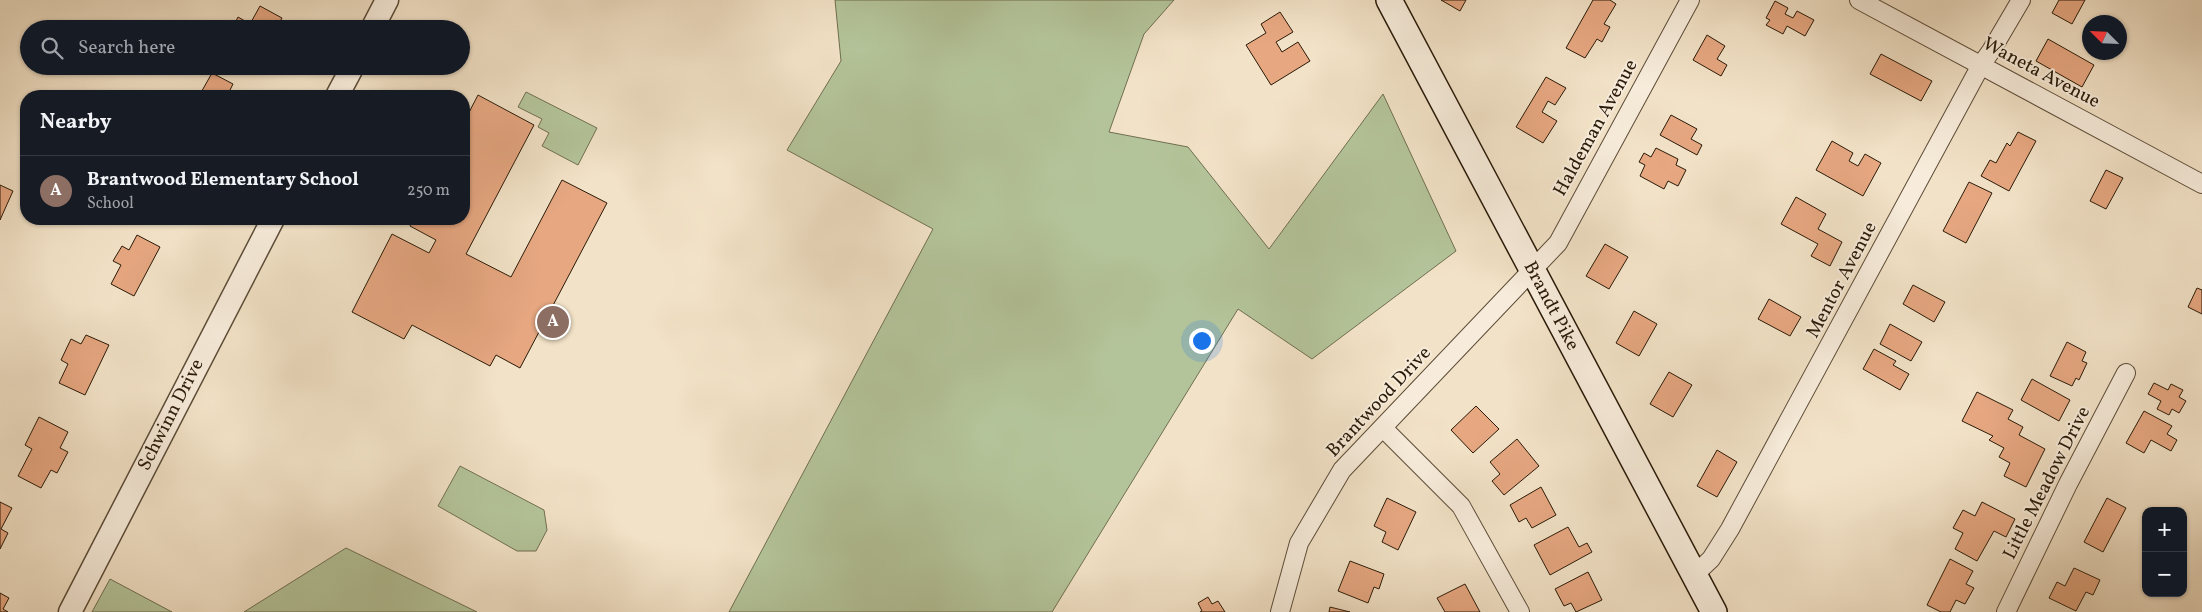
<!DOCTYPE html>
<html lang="en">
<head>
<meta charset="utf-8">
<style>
	body { margin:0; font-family:Vollkorn,serif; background:#20242c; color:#f1f3f6 }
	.controls { position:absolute; right:15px; bottom:15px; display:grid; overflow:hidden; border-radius:10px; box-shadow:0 1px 4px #0004 }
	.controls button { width:45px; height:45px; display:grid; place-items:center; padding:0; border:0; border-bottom:1px solid #363941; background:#171b24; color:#f1f3f6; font:25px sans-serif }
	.compass { position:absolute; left:2082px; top:15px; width:45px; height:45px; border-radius:50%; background:#171b24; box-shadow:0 1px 4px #0004; rotate:294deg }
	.you { position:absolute; left:1201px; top:340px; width:18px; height:18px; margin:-12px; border:4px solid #fff; border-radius:50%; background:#1a73e8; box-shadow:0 0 0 8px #1a73e833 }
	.badge { display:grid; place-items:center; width:32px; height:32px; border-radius:50%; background:#c59692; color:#fff; font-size:16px; font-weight:700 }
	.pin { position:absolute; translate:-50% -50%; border:2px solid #fff; box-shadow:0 1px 5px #0006 }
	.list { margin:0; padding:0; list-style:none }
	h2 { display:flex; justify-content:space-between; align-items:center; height:65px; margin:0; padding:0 20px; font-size:21px }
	h2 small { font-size:16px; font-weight:400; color:#9ea1a6 }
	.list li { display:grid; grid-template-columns:32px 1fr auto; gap:15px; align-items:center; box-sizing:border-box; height:70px; padding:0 20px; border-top:1px solid #363941 }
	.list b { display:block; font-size:19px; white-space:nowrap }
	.list p { margin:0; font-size:16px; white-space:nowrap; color:#9ea1a6 }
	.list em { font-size:16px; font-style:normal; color:#9ea1a6 }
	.icon { flex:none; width:28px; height:28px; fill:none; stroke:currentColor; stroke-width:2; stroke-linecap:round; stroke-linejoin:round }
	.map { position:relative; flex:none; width:2202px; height:612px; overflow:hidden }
	.search { position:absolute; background:#171b24; box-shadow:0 1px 4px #0004; left:20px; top:20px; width:450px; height:55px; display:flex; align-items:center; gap:12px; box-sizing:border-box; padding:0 18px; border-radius:28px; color:#9ea1a6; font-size:19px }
	.panel { position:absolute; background:#171b24; box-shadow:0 1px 4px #0004; left:20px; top:90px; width:450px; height:135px; border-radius:20px }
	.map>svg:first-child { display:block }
	.green { fill:#b4c49a; stroke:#6f6f51 }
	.building { fill:#e6a781; stroke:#2a1a08 }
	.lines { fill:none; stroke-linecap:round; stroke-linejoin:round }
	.minor-casing { stroke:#5c4c38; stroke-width:20 }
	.tertiary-casing { stroke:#5c4c38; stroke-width:25 }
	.secondary-casing { stroke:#2a1a08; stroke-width:28 }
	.minor { stroke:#f7ecdb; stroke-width:18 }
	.tertiary { stroke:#f7ecdb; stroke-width:22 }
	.secondary { stroke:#f7ecdb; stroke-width:25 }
	.labels { text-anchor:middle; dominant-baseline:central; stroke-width:4; stroke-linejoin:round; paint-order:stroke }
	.street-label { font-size:19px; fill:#2a1a08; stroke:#f7ecdb }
</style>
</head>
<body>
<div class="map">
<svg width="2202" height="612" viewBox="0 0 2202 612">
	<rect width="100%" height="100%" fill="#f2e2c7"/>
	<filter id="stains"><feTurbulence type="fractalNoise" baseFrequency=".004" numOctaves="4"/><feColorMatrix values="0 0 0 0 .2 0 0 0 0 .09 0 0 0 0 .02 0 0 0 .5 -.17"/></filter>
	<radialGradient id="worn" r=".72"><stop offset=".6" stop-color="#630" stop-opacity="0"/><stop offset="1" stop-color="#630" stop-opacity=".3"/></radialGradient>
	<!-- green -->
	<path class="green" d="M835,0H1174L1144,34L1109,132L1188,147L1269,249L1383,94L1456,251L1312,359L1238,309L1052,612H729L933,229L787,150L841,61Z
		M526,92L597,128L578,165L542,146L549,133L538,127L542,119L518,107Z
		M460,466L544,510L547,530L536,551H517L438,506Z
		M346,548L477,612H244Z
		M110,579L172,612H92Z"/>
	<!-- building -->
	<path class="building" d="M1441,0H1466L1460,11Z
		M1593,0H1610L1616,4L1604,24L1610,27L1602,42L1597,39L1585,58L1566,48Z
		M2059,0H2085L2072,24L2052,13Z
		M1775,1L1788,8L1785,14L1793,18L1797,11L1814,20L1805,36L1787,26L1783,34L1766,25L1770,20L1766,18Z
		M260,6L282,18L276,29H232L238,17L250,24Z
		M1280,12L1293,32L1276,42L1282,52L1298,42L1310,61L1271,85L1246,45L1266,33L1261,24Z
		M1707,35L1725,46L1717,59L1727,65L1721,76L1693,60Z
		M2048,39L2094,65L2082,87L2036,61Z
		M1881,54L1932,81L1921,101L1870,74Z
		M212,73L233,84L227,96H199Z
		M1546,77L1566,88L1555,105L1548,101L1542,112L1557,121L1543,143L1516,127Z
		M478,95L534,125L466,254L511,277L562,180L607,203L520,368L496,355L490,366L412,325L404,339L352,312L392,234L429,253L436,240L410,226L413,219H464V122Z
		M1671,115L1697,129L1691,139L1702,145L1697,155L1660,135Z
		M2018,132L2036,141L2009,191L1981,176L1990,160L1996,163L2007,143L2010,146Z
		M1832,141L1853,153L1849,161L1858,166L1865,154L1881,163L1863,196L1816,170Z
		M1656,148L1678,159L1676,165L1686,170L1678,186L1668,181L1664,189L1640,176L1645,165L1639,162L1644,153L1651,157Z
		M2106,170L2123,178L2106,209L2090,201Z
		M1969,182L1992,193L1966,243L1943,231Z
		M0,185L13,191L0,220Z
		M1796,197L1826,214L1818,229L1842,242L1830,266L1811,256L1818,244L1781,224Z
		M137,235L160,247L134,296L111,284L121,265L113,261L122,246L129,250Z
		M1605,244L1628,257L1609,289L1586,276Z
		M1913,285L1945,302L1934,322L1903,304Z
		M2197,288L2202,290V314L2188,307Z
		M1769,299L1801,317L1790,336L1758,319Z
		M1634,311L1657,324L1639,356L1616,343Z
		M1890,324L1922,342L1911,361L1880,344Z
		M86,335L109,345L85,395L59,383L68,364L61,360L71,339L81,344Z
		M2067,342L2086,352L2082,361L2087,363L2079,380L2076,378L2072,386L2050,376Z
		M1874,349L1896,361L1893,365L1909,374L1900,390L1863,369Z
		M1669,372L1692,385L1673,417L1650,404Z
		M2032,379L2070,400L2059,421L2021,400Z
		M2154,383L2168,390L2171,384L2183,390L2179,397L2186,401L2179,413L2172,409L2169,415L2157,409L2161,401L2148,394Z
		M1977,392L2013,410L2008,419L2023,427L2019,435L2045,449L2026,487L2004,476L2010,463L1999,457L2004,448L1989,440L1993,436L1962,421Z
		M1476,406L1499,429L1473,453L1451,430Z
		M2144,411L2172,426L2167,434L2177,440L2171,451L2151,440L2144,453L2126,443Z
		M39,417L68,432L60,448L68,452L57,473L51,470L41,488L18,476L32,449L25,445Z
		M1517,439L1539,466L1504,495L1492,481L1500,474L1490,462Z
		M1717,450L1737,462L1717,497L1697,486Z
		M1541,487L1556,515L1532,528L1526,518L1519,522L1510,505Z
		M1387,498L1416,512L1398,550L1382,542L1386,532L1374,526Z
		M2107,498L2126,508L2103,552L2084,542Z
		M0,502L12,508L1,529L8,533L0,549Z
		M1982,502L2015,519L2006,537L1994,531L1977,561L1955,549L1963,533L1953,528L1963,510L1975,516Z
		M1568,527L1579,547L1587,543L1592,552L1550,575L1534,545Z
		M1950,559L1973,571L1966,584L1974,588L1965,604L1956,600L1950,612H1941L1927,605Z
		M1350,561L1384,574L1379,589L1374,587L1368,603L1338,591Z
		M2074,568L2100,580L2093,595L2086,592L2076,611L2049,598L2057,582L2065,586Z
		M1588,572L1602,600L1576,612L1571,603L1564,606L1555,589Z
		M1465,584L1480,612H1445L1437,598Z
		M0,593L9,598L3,609L8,612H0Z
		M1208,597L1212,604L1218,601L1225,612H1200L1202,611L1198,603Z
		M1330,607L1350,612H1329Z"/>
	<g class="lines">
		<defs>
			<path id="minor" d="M1859,0L2202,184
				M1383,428L1461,506L1520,612
				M1694,575L1711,559L1730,529L1981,65L1991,51L2021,0
				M1280,612L1299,543L1342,470L1558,243L1690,0
				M2006,612L2068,484L2126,373"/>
			<path id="tertiary" d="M372,29L387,0
				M337,96L353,66
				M70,612L273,219"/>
			<path id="secondary" d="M1389,0L1714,612"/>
		</defs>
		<!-- minor casing -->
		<use href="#minor" class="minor-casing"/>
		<!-- tertiary casing -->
		<use href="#tertiary" class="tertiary-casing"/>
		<!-- secondary casing -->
		<use href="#secondary" class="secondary-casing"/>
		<!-- minor -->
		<use href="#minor" class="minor"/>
		<!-- tertiary -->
		<use href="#tertiary" class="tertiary"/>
		<!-- secondary -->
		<use href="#secondary" class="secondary"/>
	</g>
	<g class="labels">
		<!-- street labels -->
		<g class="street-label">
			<text transform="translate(2041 73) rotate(28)">Waneta Avenue</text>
			<text transform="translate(1596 128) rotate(-61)">Haldeman Avenue</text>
			<text transform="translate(1842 280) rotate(-62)">Mentor Avenue</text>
			<text transform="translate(1551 306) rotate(62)">Brandt Pike</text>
			<text transform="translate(1379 402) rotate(-47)">Brantwood Drive</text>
			<text transform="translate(171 415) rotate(-63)">Schwinn Drive</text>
			<text transform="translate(2047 483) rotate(-63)">Little Meadow Drive</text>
		</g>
	</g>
	<rect width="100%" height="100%" filter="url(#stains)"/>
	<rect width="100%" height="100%" fill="url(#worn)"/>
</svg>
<div class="controls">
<button>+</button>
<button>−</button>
</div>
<svg class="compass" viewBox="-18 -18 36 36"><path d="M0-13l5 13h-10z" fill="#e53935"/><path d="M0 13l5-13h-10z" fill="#9ea1a6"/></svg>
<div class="you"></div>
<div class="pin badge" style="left:553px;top:322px;background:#8d6e63">A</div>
<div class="search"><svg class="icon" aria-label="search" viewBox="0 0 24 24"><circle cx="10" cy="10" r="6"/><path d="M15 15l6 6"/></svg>Search here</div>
<section class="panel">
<h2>Nearby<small></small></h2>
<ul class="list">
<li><span class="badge" style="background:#8d6e63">A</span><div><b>Brantwood Elementary School</b><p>School</p></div><em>250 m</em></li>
</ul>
</section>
</div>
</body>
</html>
